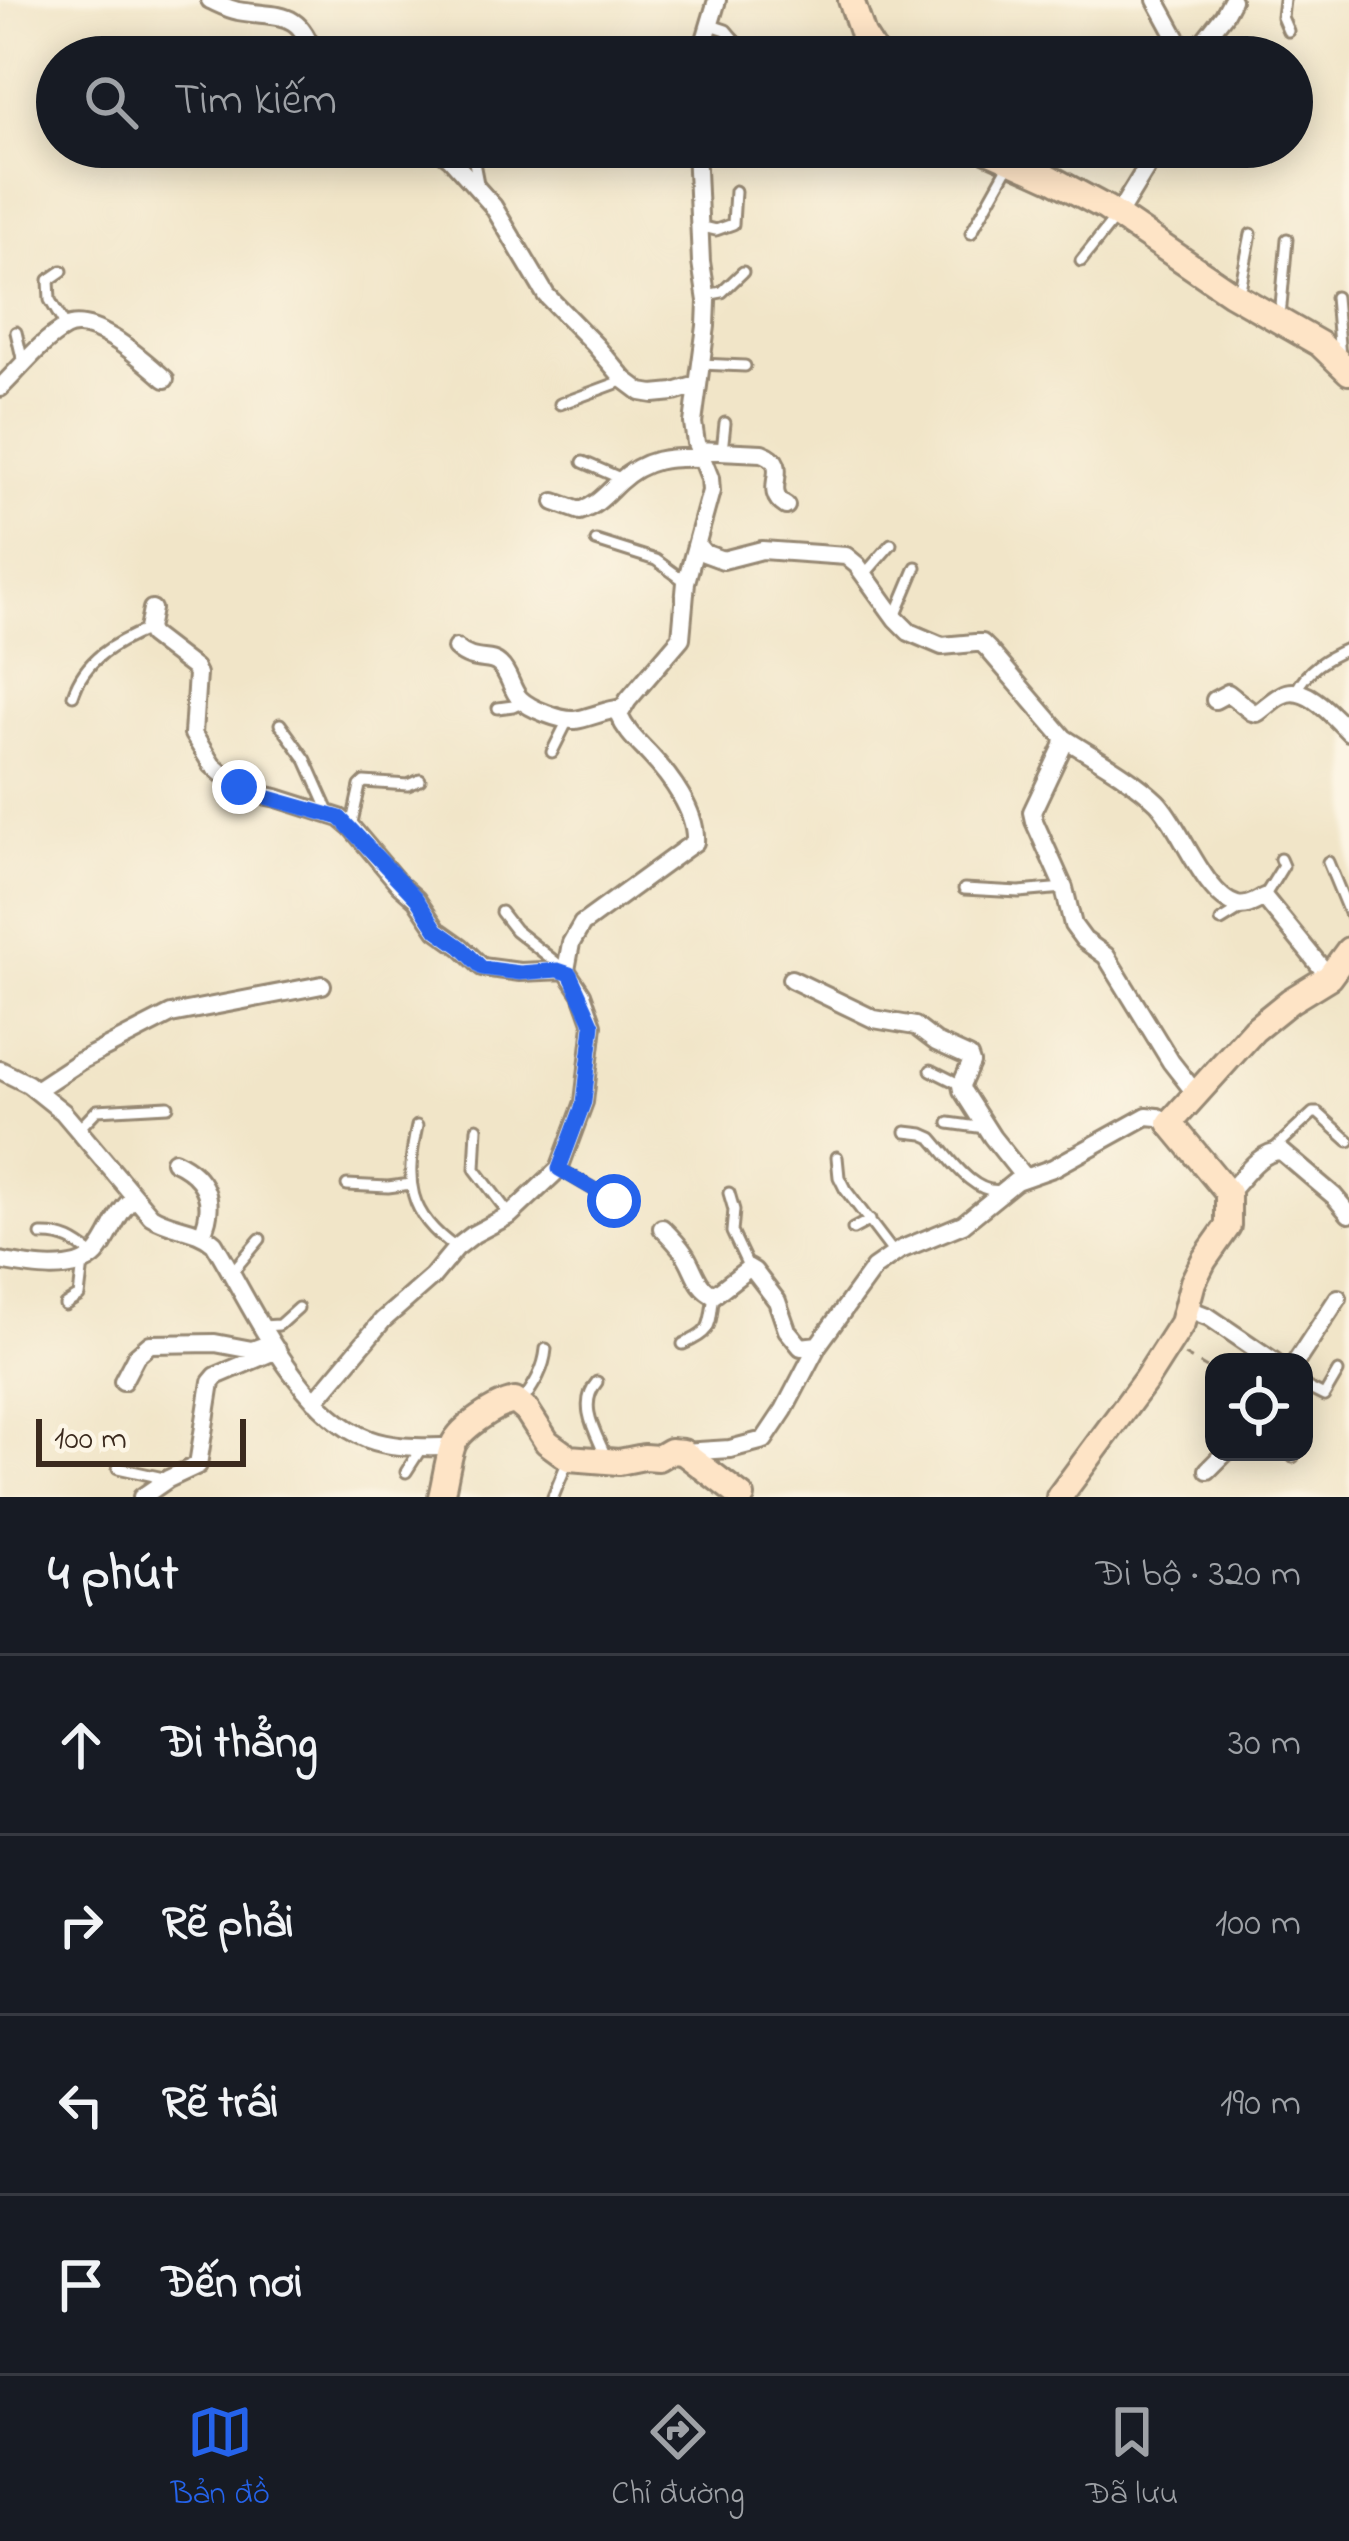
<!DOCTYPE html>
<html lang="vi">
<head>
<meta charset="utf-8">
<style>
	body { margin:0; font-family:"Indie Flower",sans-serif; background:#20242c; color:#f1f3f6 }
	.controls { position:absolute; right:36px; bottom:36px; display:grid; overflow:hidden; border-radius:24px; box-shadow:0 6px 30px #0003 }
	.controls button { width:108px; height:108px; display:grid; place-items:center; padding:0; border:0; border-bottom:3px solid #363941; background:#171b24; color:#f1f3f6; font:60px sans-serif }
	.scale { position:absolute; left:36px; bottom:30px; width:210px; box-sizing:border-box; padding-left:12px; border:6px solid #3b2a1e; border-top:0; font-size:33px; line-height:42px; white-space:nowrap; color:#3b2a1e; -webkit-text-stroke:9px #fcf5e5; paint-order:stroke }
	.stop { position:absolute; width:36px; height:36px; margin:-27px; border:9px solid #2563eb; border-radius:50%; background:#fff }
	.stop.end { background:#2563eb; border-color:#fff; box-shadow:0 3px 12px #0008 }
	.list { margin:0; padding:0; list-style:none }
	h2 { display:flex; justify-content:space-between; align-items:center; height:156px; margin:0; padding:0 48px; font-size:51px }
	h2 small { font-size:39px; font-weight:400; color:#9ea1a6 }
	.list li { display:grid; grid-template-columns:78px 1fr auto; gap:36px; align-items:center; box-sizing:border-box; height:180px; padding:0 48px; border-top:3px solid #363941 }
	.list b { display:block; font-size:45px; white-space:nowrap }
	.list em { font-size:39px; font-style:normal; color:#9ea1a6 }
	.icon { flex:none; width:66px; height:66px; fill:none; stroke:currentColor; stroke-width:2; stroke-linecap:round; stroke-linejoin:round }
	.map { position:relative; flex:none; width:1349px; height:1497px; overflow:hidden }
	.search { position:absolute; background:#171b24; box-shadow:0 6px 30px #0003; left:36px; right:36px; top:36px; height:132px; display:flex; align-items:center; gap:30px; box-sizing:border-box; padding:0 42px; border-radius:66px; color:#9ea1a6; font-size:45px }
	.sheet { height:876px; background:#171b24 }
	nav { display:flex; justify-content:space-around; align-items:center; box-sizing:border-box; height:168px; border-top:3px solid #363941; background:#171b24; font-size:33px; color:#9ea1a6 }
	nav a { display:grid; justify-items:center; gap:6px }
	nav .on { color:#2563eb }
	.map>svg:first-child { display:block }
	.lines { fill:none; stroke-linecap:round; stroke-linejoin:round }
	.lane-casing { stroke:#968873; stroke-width:15 }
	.street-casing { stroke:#968873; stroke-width:22 }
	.secondary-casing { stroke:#968873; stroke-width:30 }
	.path { stroke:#968873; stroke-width:3; stroke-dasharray:9 9; stroke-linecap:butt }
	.lane { stroke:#fff; stroke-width:9 }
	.street { stroke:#fff; stroke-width:16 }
	.secondary { stroke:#fee4c6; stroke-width:24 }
	.route { stroke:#2563eb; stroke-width:15 }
</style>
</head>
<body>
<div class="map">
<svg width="1349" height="1497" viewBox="0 0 1349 1497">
	<rect width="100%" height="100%" fill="#fcf5e5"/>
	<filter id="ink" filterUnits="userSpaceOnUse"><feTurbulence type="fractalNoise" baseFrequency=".00833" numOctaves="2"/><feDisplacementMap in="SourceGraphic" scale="24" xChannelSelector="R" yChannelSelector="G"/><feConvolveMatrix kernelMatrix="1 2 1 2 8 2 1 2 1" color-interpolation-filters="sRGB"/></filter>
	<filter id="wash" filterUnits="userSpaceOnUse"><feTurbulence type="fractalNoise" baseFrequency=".004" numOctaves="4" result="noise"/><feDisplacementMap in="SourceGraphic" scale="48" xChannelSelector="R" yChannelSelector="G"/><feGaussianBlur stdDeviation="2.7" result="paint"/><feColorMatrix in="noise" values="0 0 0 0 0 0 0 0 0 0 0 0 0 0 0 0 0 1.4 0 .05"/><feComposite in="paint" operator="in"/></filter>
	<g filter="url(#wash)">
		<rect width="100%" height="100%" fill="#f1e5c8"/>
	</g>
	<g filter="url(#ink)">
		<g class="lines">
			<defs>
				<path id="lane" d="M1284,0L1282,17L1288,31
					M711,25L726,30L737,43
					M471,147L478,183
					M699,226L716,230L733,224L735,191
					M971,233L1009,165
					M1081,261L1115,218
					M62,271L49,280L50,300L66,327
					M1239,294L1251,234
					M706,295L722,292L743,272
					M1335,297L1340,357
					M1280,317L1287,239
					M16,332L23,362
					M701,364L745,366
					M560,404L625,380
					M722,451L725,423
					M583,462L622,479
					M596,541L656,560L686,582
					M864,575L891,544
					M895,617L916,567
					M1296,691C1307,669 1326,658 1349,648
					M73,695C85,659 114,643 148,629
					M498,708L513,706L523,701
					M280,724L306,760L331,816
					M552,752L568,720
					M351,827L360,786L364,782L408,785L420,780
					M1328,862L1349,913
					M964,889L1019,892L1064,888
					M1264,897L1283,866L1280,859
					M501,912L515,930L563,968
					M1221,921L1242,908
					M931,1070L961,1085
					M949,1123L985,1128
					M417,1126C405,1181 407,1214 456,1248
					M477,1128L475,1169L510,1215
					M78,1130L97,1110L168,1106
					M906,1132L923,1134L932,1138C949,1157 974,1196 1002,1190
					M1273,1150L1313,1113H1318L1349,1141
					M837,1157L839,1177L845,1189L893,1252L899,1251
					M559,1169L614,1201
					M347,1185L388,1187L411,1184
					M729,1193L734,1210L732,1232L749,1268
					M853,1229L870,1220
					M41,1235C64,1234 76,1242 94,1256
					M232,1272L260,1239
					M65,1305L79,1296L83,1264
					M262,1326L279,1325L298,1308
					M683,1344C714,1331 709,1325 714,1295
					M597,1382C577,1405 596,1433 606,1457
					M1304,1386L1324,1396L1338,1372
					M521,1404C533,1386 544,1371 546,1349
					M1289,1452L1293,1457
					M118,1468L168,1479
					M406,1472L422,1447
					M553,1497L569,1458"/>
				<path id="street" d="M210,0C219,4 228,9 238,11C279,18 300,8 314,57
					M1156,0L1187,57
					M700,57L717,0
					M1191,57L1224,15L1232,0
					M436,147L450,158L493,206L546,295L595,345L625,380L641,392L653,394L674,392L697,385
					M1117,216L1159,147
					M0,388C20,369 40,342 65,328C93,313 144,361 165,379
					M698,450L762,453C795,465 759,490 786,506
					M555,502L580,511C598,505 606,494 619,482C645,458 668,457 701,458
					M698,546L704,553L723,560L762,550L846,556L857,565L896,619L909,632L942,646L975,643H982L988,649L1064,738L1063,746L1032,812L1034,821L1064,888L1073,925L1084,940L1106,956L1171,1062L1196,1094
					M152,609L148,629L151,635L194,668L197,674L193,734L212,765L227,778L248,792L277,798L340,818L351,827L399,884L416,899L437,930L461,947L482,967L520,972L566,970L582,994L593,1025L584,1102L559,1169L510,1215L474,1234L456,1248L432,1277L383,1320L315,1401
					M456,648C475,665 490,654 500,665C510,674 511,690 520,699C530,709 561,721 575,720C589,718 605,710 623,708
					M1215,700L1228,693L1252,712L1257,713C1265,708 1273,699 1282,695C1305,682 1334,717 1349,732
					M1064,738C1095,758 1131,777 1157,802C1180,825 1205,897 1237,905C1247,908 1256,901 1264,897L1329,977
					M566,970L571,943L582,924L685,849L695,842C697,812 670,776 650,755C638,742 626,732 619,715L628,700L681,638L686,582L711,491L710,478L696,443L693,423L706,326L707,301L701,262L696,147
					M791,979L874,1019L915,1026L936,1042L969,1057L971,1063L961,1085L962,1090L992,1137L1024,1177
					M0,1070L28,1084L63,1112L151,1216C171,1229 196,1227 214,1243C251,1304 298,1412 368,1439C394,1449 424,1447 452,1447
					M36,1090L80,1061L171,1014L322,985
					M174,1161C206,1176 217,1201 202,1234
					M1228,1193C1243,1178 1259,1151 1281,1151L1334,1196L1349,1214
					M662,1228C670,1236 678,1244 684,1253C695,1269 696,1287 714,1295L749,1268L754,1271L777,1301L787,1330L801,1347L818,1345
					M0,1261C26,1266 75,1276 96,1254C112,1236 115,1212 135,1197
					M1186,1308L1209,1317L1275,1362
					M1296,1362L1338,1298
					M123,1381L136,1356L150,1344L215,1343L252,1350L271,1343
					M683,1452L730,1449L764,1440L784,1410L818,1345L874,1268L900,1250L963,1224L1016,1181L1053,1168L1147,1116L1158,1117L1170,1123
					M1208,1470L1226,1452
					M142,1497L168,1479L198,1465L211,1382L216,1376L277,1350"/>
				<path id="secondary" d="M851,0L863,35L877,57
					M981,147L1052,179L1106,208L1231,293L1320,344L1349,372
					M441,1497C445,1481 447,1463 452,1448C457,1429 497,1404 515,1401L527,1411L547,1442L569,1458L619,1462L644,1457L658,1458L670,1451L683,1452L742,1497
					M1059,1497L1145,1381L1182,1323L1193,1282L1204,1260L1228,1226V1193L1170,1123L1254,1030L1290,1001L1329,977L1349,950"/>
			</defs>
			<!-- lane casing -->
			<use href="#lane" class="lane-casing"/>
			<!-- street casing -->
			<use href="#street" class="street-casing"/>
			<!-- secondary casing -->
			<use href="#secondary" class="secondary-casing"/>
			<!-- path -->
			<path class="path" d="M1184,1355L1207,1368"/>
			<!-- lane -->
			<use href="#lane" class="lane"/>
			<!-- street -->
			<use href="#street" class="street"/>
			<!-- secondary -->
			<use href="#secondary" class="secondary"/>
		</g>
	</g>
	<g class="lines" filter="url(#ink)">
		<!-- route -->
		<path class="route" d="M239,787L248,792L340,818L416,898L437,930L461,947L482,968L520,973L558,970L570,974L593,1025L584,1102L559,1169L614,1201"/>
	</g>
</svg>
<div class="controls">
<button><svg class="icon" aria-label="locate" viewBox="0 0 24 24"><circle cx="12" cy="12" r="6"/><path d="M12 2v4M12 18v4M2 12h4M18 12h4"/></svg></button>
</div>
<div class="scale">100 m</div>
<div class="stop" style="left:614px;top:1201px"></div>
<div class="stop end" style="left:239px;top:787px"></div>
<div class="search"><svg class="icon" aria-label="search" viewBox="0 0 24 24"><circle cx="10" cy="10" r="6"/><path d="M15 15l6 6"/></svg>Tìm kiếm</div>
</div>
<section class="sheet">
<h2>4 phút<small>Đi bộ · 320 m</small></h2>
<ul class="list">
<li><svg class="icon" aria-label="ahead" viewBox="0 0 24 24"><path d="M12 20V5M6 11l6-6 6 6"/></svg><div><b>Đi thẳng</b></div><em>30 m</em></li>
<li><svg class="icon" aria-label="right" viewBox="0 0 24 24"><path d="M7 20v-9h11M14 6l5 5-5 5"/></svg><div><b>Rẽ phải</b></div><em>100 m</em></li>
<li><svg class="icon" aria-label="left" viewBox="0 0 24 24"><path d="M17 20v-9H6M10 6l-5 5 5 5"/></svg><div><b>Rẽ trái</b></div><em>190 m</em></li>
<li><svg class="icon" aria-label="arrive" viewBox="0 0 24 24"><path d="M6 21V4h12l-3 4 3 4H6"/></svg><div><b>Đến nơi</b></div></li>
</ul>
</section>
<nav>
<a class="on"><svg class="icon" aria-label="map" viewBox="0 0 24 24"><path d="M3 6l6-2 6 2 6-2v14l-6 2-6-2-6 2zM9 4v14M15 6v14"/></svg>Bản đồ</a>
<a><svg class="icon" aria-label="directions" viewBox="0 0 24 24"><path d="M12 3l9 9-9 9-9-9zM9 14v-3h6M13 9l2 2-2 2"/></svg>Chỉ đường</a>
<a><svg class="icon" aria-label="saved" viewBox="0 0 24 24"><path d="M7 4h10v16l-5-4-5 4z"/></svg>Đã lưu</a>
</nav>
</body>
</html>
